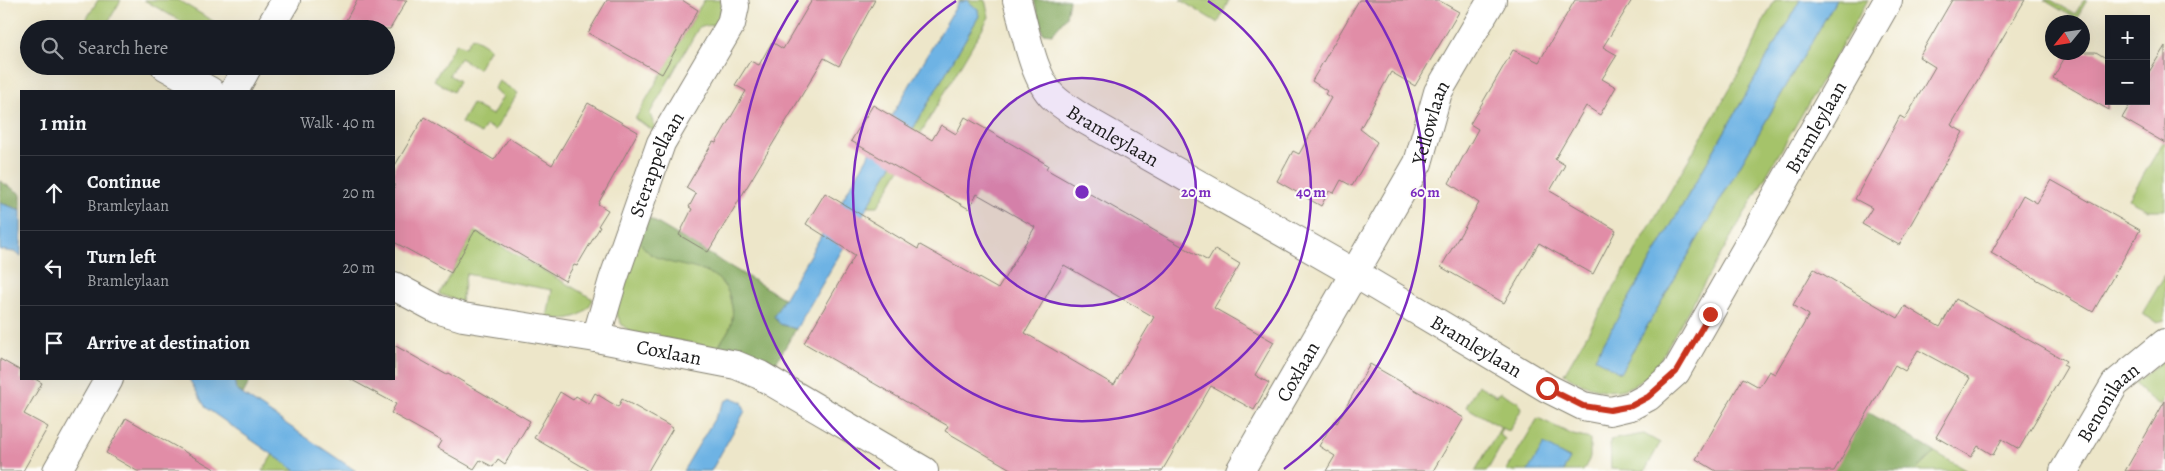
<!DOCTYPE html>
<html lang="en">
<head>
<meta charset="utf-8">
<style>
	body { margin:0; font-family:Alegreya,serif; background:#20242c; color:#f1f3f6 }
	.controls { position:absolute; right:15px; top:15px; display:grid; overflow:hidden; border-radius:0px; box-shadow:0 5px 20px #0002 }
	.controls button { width:45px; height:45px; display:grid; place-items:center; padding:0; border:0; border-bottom:1px solid #363941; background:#171b24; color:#f1f3f6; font:25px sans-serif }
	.compass { position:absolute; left:2045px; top:15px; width:45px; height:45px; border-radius:50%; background:#171b24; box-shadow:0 5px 20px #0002; rotate:240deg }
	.stop { position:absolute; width:15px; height:15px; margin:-11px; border:4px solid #c8321e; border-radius:50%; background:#fff }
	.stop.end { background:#c8321e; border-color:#fff; box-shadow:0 1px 5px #0008 }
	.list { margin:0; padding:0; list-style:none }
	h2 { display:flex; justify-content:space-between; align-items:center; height:65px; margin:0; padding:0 20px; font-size:21px }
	h2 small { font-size:16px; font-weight:400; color:#9ea1a6 }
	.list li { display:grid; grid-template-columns:32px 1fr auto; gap:15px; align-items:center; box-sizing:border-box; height:75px; padding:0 20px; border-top:1px solid #363941 }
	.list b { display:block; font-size:19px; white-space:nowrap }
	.list p { margin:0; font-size:16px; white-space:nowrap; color:#9ea1a6 }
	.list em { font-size:16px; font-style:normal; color:#9ea1a6 }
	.icon { flex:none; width:28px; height:28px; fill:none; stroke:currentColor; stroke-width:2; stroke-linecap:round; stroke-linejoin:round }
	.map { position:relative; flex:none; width:2165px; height:471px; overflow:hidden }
	.search { position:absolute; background:#171b24; box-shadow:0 5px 20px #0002; left:20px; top:20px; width:375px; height:55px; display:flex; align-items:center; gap:12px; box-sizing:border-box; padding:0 18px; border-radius:28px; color:#9ea1a6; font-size:19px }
	.panel { position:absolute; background:#171b24; box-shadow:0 5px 20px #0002; left:20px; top:90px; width:375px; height:290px; border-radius:0px }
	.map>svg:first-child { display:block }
	.green { fill:#a5c36a; stroke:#607043 }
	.forest { fill:#84a95e; stroke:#50623d }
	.water { fill:#6eb3e4; stroke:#456880 }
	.building { fill:#e18da7; fill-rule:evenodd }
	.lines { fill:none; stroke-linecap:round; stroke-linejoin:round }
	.minor-casing { stroke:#848172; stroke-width:30 }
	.minor { stroke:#fff; stroke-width:28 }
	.route { stroke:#c8321e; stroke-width:6 }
	.ring { fill:none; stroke:#7b2cbf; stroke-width:2.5 }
	.labels { text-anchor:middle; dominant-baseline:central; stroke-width:4; stroke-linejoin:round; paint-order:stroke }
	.street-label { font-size:20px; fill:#1c1c1c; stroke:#fdfcf7 }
	.centre { fill:#7b2cbf; stroke:#fdfcf7; stroke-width:2.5 }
	.ring-label { font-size:15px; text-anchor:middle; font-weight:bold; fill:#7b2cbf; stroke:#fdfcf7; stroke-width:4; stroke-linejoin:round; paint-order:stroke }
</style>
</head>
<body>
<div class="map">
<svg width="2165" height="471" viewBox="0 0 2165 471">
	<rect width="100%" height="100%" fill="#fdfcf7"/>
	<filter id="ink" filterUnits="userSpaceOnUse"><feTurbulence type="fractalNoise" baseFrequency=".02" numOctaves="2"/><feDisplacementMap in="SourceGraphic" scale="10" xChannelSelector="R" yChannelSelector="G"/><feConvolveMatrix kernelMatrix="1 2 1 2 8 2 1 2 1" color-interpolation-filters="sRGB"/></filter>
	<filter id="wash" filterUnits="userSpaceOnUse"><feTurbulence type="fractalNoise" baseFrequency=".0096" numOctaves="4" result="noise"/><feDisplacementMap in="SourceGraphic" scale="20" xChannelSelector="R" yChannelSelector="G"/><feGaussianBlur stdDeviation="1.12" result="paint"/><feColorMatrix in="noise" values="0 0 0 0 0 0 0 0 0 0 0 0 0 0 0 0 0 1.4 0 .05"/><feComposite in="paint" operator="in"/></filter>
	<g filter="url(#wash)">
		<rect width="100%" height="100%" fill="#ede6c9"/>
		<!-- green -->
		<path class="green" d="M98,0H121L104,29H94L84,23Z
			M144,0H178L226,29H194Z
			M704,0H721L720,24L699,27L650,113L656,132L635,119Z
			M960,0H985L989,17L878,206H868L979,16L960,2L958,3Z
			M1180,0H1229L1218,23Z
			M1775,0H1800L1595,358L1620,373L1836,0H1868L1654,370C1622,400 1599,394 1564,374L1751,52L1763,22Z
			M2044,0H2051L2075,14L2084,0H2087L2076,19Z
			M472,37L490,48L478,69L460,58L449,75L459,81L453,92L434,80L456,43L465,47Z
			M195,66H221L213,76Z
			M499,81L518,93L495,130L486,125L481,134L461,123L472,104L492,115L503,96L494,89Z
			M2165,139V210H2148L2129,199Z
			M475,231L593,299C584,320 567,320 547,318L552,290L466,274L461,302L439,294Z
			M639,240L674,263L692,266L717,277L728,291L733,311L731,326L718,348L631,332L622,325L615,311Z
			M2165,275V320L2157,322L2142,314Z
			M2165,359V396L2160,405L2144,394L2135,383Z
			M1478,385L1497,396L1500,392L1518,402L1522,408L1509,431L1502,428L1499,434L1505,439L1487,471H1475L1501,427L1466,407Z
			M1538,418L1573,435L1590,439V458L1583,471H1563L1570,458L1556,452L1528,471H1506Z
			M1644,434L1660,443L1645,471L1611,469L1610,440Z
			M1935,452L1967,471H1915Z
			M273,454L296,471H263Z"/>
		<!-- forest -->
		<path class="forest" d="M1034,0H1069L1066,17L1052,34L1043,33Z
			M0,181L21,194V210L0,203Z
			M647,217L785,299L774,318L780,324L796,329L774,366L749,355L718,348C721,340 729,332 731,324C734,314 732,307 730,297C717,254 656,277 639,240Z
			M234,379H251L243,394L236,390Z
			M1868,412L1935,452L1915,471H1832Z"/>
		<!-- water -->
		<path class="water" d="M967,0L978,10L979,16L796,329L780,324L774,316L958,3Z
			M1800,0H1836L1620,373L1595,358Z
			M0,203L21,210V256L14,252L0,250Z
			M189,379H234L236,390L356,471H296L206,408Z
			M732,398L742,402L745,411L711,471H683L725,401Z
			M1544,444L1570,459L1563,471H1528Z"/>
		<g id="blocks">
			<!-- building -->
			<path class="building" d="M357,0H407L390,29H341Z
				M607,0H682L698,10L662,74L588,33Z
				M812,0H875L839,66L824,58L708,252L679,235L692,209L689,207L696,194L686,188L713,142L716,143L746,91L735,85L750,61L759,65L772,42L783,49Z
				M1359,0H1438L1459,12L1415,86L1391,72L1360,129L1377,142L1352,186L1341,180L1334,193L1329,191L1321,206L1277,181L1293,151L1299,154L1331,98L1325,94L1327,91L1312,81Z
				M1575,0H1632L1603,47L1617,55L1602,79L1616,87L1600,115L1586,106L1555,159L1565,165L1550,191L1616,230L1593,274L1539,243L1504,303L1441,267L1479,203L1449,183L1478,129L1470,124L1513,50L1539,62Z
				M1952,0H2025L1951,125L1963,132L1899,245L1862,224L1872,208L1855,199L1900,116L1905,119L1935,67L1919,57Z
				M2165,46V143L2122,118L2132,101H2146V77Z
				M2068,52H2096L2109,60V110L2053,78Z
				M588,103L638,132L598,204L608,210L598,226L600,227L577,266L574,265L565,281L476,229L451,273L394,242V167L424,117L494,160L509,138L552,165Z
				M873,105L932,140L941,125L956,134L965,117L1048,165L1046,169L1208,261L1215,249L1240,264L1214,308L1274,342L1255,375L1269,383L1254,410L1211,386L1162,471H1014L945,431L948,426L804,343L855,255L806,224L825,193L918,249L920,245L998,289L1035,227L977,194L969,209L851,141ZM1064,265L1154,317L1114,385L1025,333Z
				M2051,180L2140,230L2093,312L1991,253L2023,195L2037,203Z
				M1814,269L1898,318L1905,306L1940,327L1956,299L2066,361L2063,365L2067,367L2019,449L2002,439L1993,455L1978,446L1971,457L1936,437L1970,378L1918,350L1905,371L1895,365L1834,471H1716L1696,459L1743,378L1759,387L1769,371L1775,374L1809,315L1793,305Z
				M394,345L447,375L448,373L530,421L505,464L498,459L493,467L480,460L474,469L437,448L441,441L391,413L396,404L350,379H394Z
				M0,359L21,371V379H35L42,383L24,414L48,427L23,471H0Z
				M1370,364L1464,418L1433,471H1326L1335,456L1319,446L1334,421L1337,423Z
				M560,392L573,400L576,396L589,404L595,393L618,407L622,399L673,428L648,471H590L534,438Z
				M2165,401V471H2125Z
				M126,418L218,471H137L106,453Z"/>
		</g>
	</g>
	<g filter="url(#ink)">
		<use href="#blocks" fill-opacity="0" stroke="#848172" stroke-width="1"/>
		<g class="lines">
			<defs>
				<g id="minor">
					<path id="s1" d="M1017,0C1025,28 1033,78 1053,97C1061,105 1072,111 1082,118L1354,273L1547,388L1583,406L1610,411L1631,406L1648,397L1676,372L1888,0"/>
					<path d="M269,29L286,0"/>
					<path d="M165,66L210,91"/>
					<path d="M234,91L248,66"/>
					<path id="s2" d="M394,286L437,309L463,317L596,338L736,365L760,375L924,471"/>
					<path id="s3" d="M596,338L613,280L661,143L731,24L735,6L734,0"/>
					<path d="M57,471L109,379"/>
					<path id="s4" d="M1240,471L1418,163L1438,92L1492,0"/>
					<path id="s5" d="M2064,471L2115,384L2165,343"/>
				</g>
			</defs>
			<!-- minor casing -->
			<use href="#minor" class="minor-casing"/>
			<!-- minor -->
			<use href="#minor" class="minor"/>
		</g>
	</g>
	<g class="lines" filter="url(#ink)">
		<!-- route -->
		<path class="route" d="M1547,388L1583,406L1610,410L1631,406L1648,397L1676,372L1710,314"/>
	</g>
	<!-- distance rings -->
	<circle cx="1082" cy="192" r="114" fill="#7b2cbf" fill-opacity=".12"/>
	<g class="ring">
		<circle cx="1082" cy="192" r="114"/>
		<path d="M1208 1A229 229 0 1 1 956 1"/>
		<path d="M880 469A343 343 0 0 1 798 0M1366 0A343 343 0 0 1 1284 469"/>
	</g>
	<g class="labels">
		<!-- street labels -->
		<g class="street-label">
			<text stroke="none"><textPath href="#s4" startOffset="398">Yellowlaan</textPath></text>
			<text stroke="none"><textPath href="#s1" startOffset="1106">Bramleylaan</textPath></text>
			<text stroke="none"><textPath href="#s1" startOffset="176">Bramleylaan</textPath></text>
			<text stroke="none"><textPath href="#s3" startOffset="184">Sterappellaan</textPath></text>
			<text stroke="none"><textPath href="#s1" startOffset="596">Bramleylaan</textPath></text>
			<text stroke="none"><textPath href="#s2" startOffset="285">Coxlaan</textPath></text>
			<text stroke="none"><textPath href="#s4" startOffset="115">Coxlaan</textPath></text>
			<text stroke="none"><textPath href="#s5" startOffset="82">Benonilaan</textPath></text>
		</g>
	</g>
	<circle cx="1082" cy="192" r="8" class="centre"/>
	<g class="ring-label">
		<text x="1196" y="197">20 m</text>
		<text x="1311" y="197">40 m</text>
		<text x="1425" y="197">60 m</text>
	</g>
</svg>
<div class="controls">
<button>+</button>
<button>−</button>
</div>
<svg class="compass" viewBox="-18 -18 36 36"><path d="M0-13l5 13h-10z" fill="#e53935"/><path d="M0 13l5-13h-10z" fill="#9ea1a6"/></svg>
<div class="stop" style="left:1547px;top:388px"></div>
<div class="stop end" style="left:1710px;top:314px"></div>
<div class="search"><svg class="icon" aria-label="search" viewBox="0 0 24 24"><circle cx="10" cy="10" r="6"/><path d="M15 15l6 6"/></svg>Search here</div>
<section class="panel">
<h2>1 min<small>Walk · 40 m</small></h2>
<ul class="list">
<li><svg class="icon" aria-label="ahead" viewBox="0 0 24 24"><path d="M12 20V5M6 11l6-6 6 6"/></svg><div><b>Continue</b><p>Bramleylaan</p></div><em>20 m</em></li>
<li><svg class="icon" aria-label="left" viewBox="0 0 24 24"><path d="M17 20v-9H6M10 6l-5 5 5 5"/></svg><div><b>Turn left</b><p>Bramleylaan</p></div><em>20 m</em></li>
<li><svg class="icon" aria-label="arrive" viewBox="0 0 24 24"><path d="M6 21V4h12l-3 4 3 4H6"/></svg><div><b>Arrive at destination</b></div></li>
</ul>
</section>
</div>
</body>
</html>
